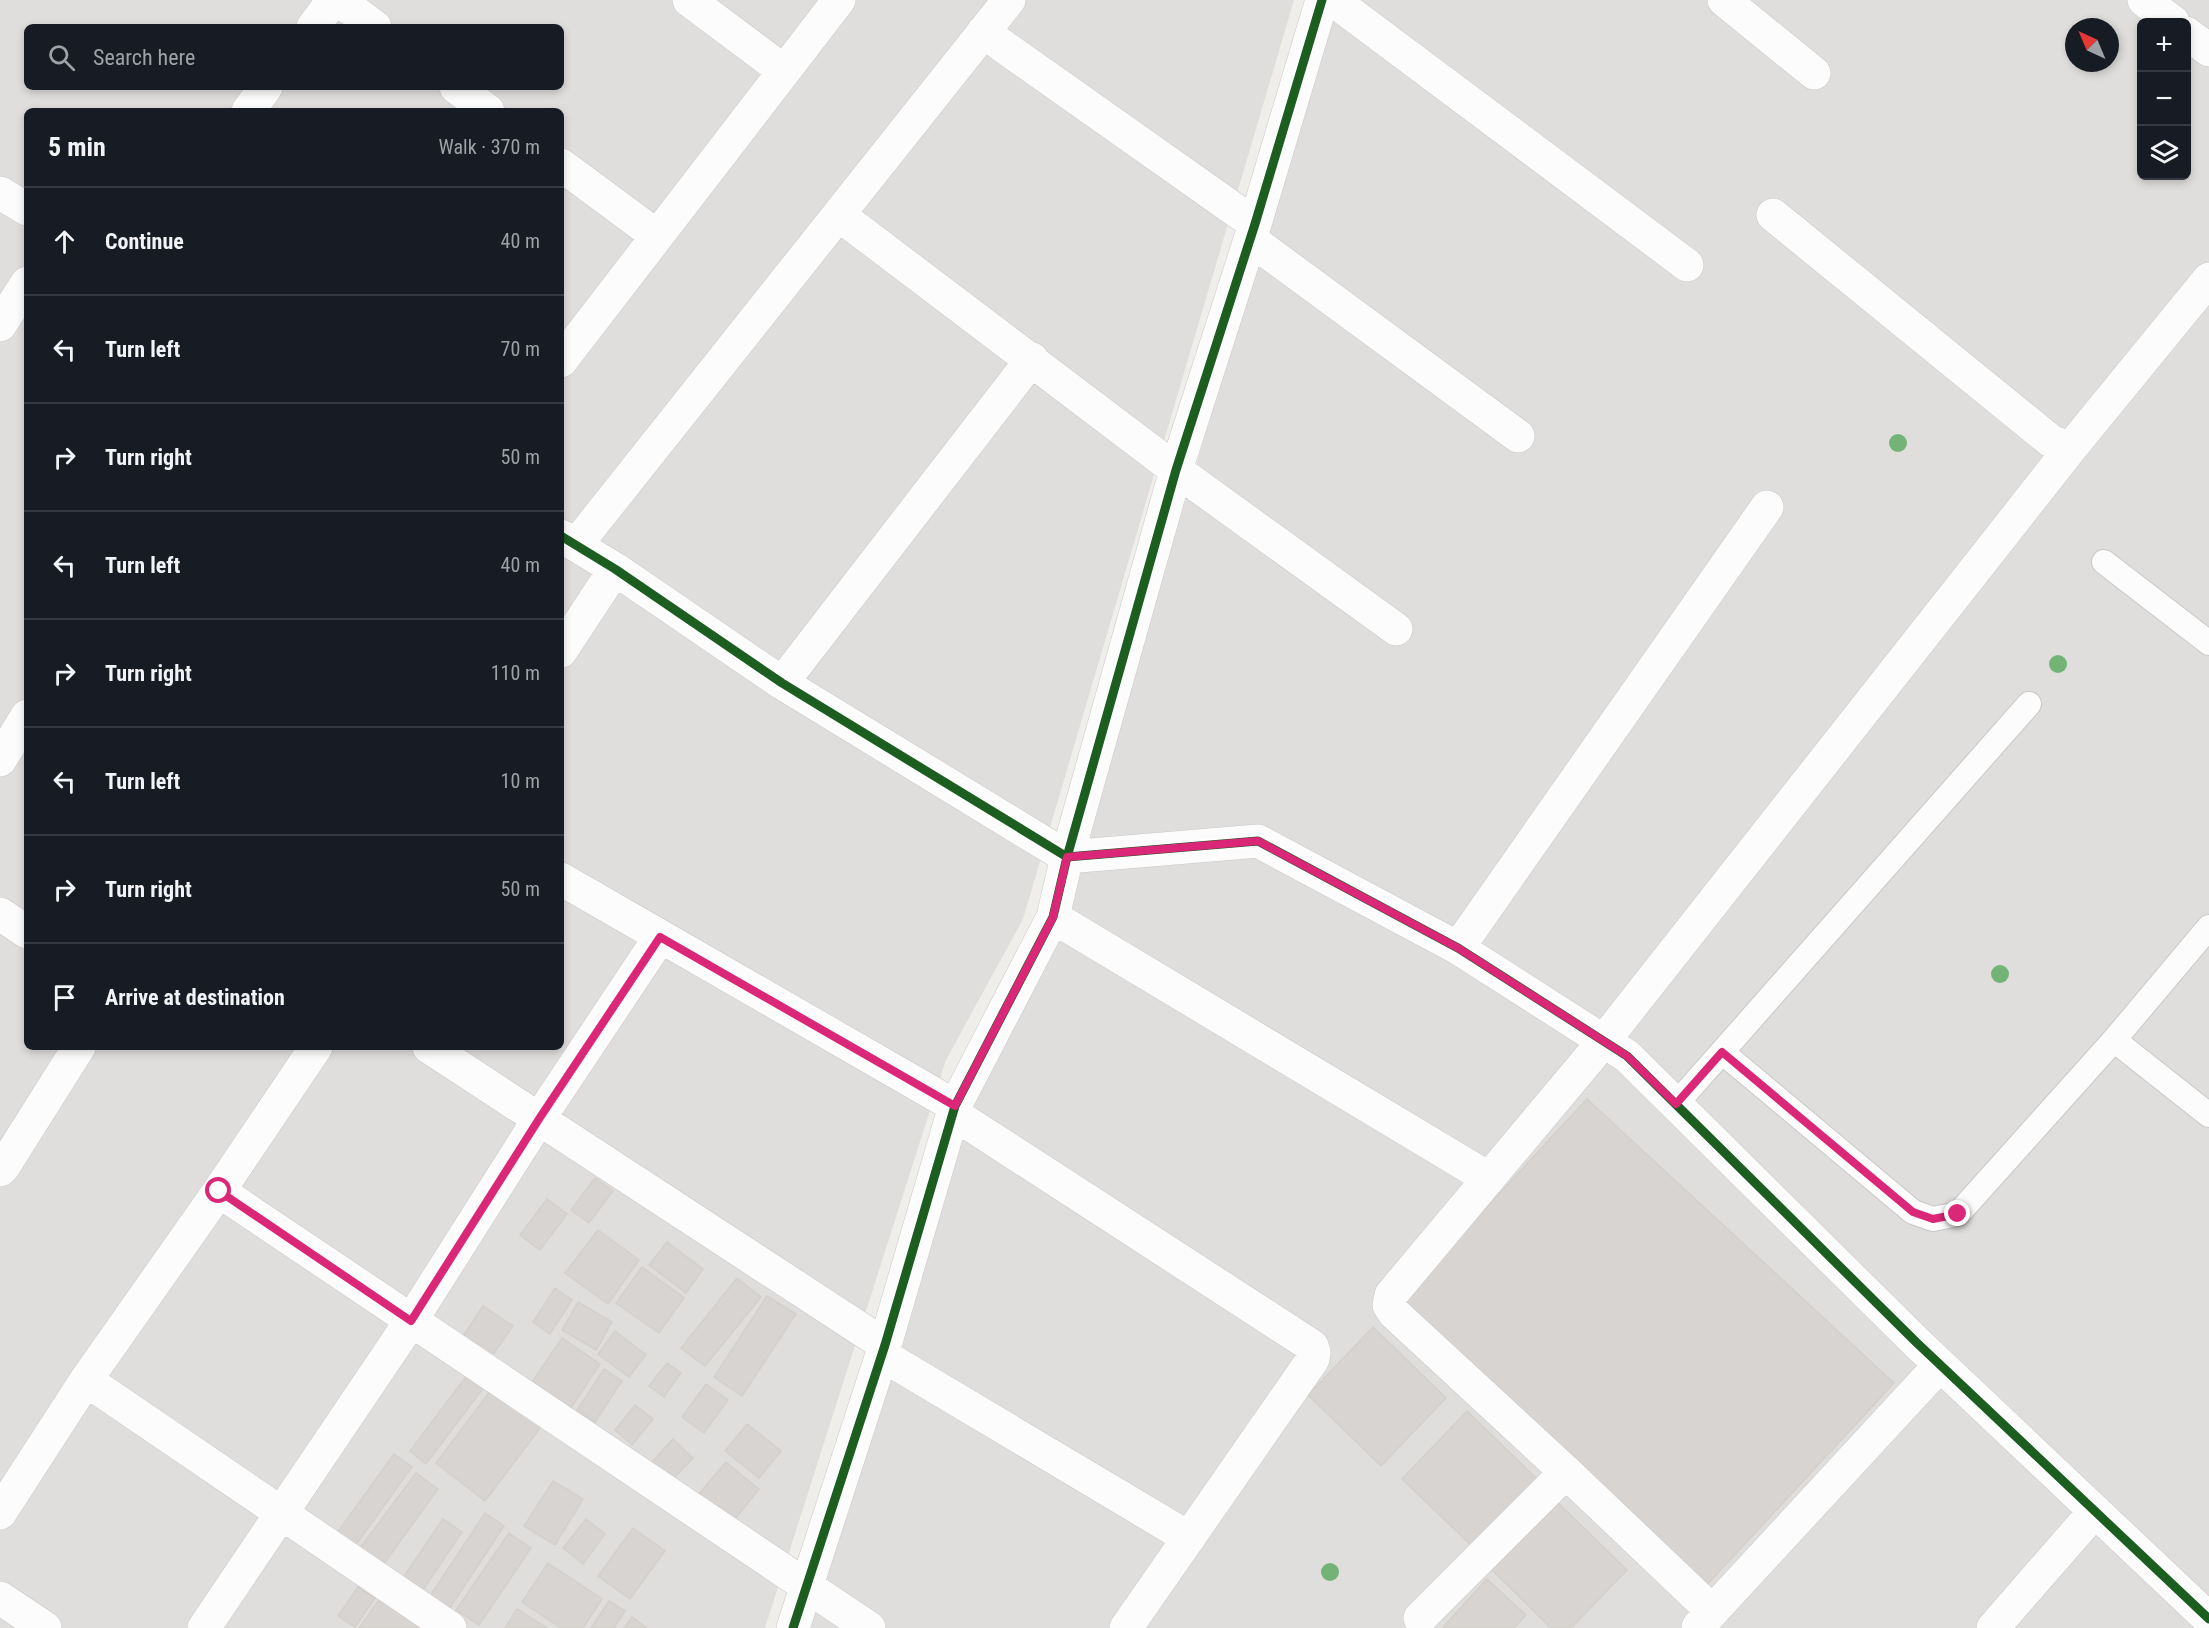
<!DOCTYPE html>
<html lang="en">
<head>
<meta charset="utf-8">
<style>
	body { margin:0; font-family:"Roboto Condensed",sans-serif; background:#20242c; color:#f1f3f6 }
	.controls { position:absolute; right:18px; top:18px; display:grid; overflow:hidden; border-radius:9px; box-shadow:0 3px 9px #0003 }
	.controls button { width:54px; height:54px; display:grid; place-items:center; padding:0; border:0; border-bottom:2px solid #363941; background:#171b24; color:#f1f3f6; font:30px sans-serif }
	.compass { position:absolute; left:2065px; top:18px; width:54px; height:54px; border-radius:50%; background:#171b24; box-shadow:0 3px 9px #0003; rotate:316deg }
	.stop { position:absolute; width:18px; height:18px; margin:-14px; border:4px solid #db2777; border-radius:50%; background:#fff }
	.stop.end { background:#db2777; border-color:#fff; box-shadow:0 2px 6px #0008 }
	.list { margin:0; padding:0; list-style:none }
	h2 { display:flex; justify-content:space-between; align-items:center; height:78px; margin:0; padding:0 24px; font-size:26px }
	h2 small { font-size:20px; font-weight:400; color:#9ea1a6 }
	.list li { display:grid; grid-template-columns:39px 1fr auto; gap:18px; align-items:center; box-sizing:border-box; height:108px; padding:0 24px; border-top:2px solid #363941 }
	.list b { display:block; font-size:22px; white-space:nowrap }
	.list em { font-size:20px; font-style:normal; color:#9ea1a6 }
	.icon { flex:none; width:33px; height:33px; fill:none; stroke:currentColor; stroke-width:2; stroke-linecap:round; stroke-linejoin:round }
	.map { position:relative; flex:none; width:2209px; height:1628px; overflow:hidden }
	.search { position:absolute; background:#171b24; box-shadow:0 3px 9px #0003; left:24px; top:24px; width:540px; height:66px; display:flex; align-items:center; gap:15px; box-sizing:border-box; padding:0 21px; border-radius:9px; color:#9ea1a6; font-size:22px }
	.panel { position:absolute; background:#171b24; box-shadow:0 3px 9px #0003; left:24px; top:108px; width:540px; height:942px; border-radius:9px }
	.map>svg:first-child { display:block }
	.residential { fill:#dfdedc; fill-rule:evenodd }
	.building { fill:#d7d4d2; stroke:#d3d0cc; stroke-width:1.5 }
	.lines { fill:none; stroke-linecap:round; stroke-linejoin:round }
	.service-casing { stroke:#c9c8c7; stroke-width:26 }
	.minor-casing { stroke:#c9c8c7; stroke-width:34 }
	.service { stroke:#fdfcfc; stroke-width:24 }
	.minor { stroke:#fdfcfc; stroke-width:33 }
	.cycleway-casing { stroke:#fff; stroke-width:13 }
	.cycleway { stroke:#1b5e20; stroke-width:9 }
	.tree { fill:#73b476 }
	.route { stroke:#db2777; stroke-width:8 }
</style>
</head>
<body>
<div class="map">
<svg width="2209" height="1628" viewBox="0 0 2209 1628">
	<rect width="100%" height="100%" fill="#f0eeeb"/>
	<!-- residential -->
	<path class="residential" d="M0,0H1294L1023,919L946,1060L765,1628H0ZM27,27H561V87H27ZM27,111H561V1047H27Z
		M1335,0H2209V1628H799L958,1123L1077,864ZM2142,22H2186V176H2142ZM2074,27H2110V63H2074Z"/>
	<!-- building -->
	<path class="building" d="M1587,1099L1894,1383L1704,1588L1397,1304Z
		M595,1178L613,1191L589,1223L571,1210Z
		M547,1199L567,1214L540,1250L520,1235Z
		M598,1230L639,1260L608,1304L565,1273Z
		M667,1242L703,1269L686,1293L649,1265Z
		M642,1267L684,1298L659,1333L616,1303Z
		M737,1278L761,1297L705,1366L681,1348Z
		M555,1288L572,1300L550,1334L533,1322Z
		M767,1296L796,1314L742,1396L714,1377Z
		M578,1302L612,1322L596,1350L562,1330Z
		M483,1306L513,1326L492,1356L463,1336Z
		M1373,1327L1446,1398L1381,1466L1308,1395Z
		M615,1331L646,1355L629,1377L598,1354Z
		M562,1338L600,1364L571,1408L532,1382Z
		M667,1363L681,1373L664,1397L649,1386Z
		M604,1369L622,1381L595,1422L577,1410Z
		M468,1374L484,1387L426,1464L410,1451Z
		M706,1384L728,1400L704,1433L682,1417Z
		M491,1390L541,1427L485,1501L436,1463Z
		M635,1405L653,1419L632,1445L615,1430Z
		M1467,1411L1540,1482L1475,1549L1402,1479Z
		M747,1424L781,1451L759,1478L725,1451Z
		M673,1439L693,1458L672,1480L652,1462Z
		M394,1454L412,1467L355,1546L337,1533Z
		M726,1462L759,1489L731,1524L697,1496Z
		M416,1473L438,1489L383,1565L360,1548Z
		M553,1481L583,1499L555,1545L524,1526Z
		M1554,1499L1627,1570L1571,1628H1551L1489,1567Z
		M485,1513L504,1526L450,1608L430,1596Z
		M443,1519L462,1532L423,1590L404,1576Z
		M586,1519L605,1534L583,1564L563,1548Z
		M633,1528L665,1551L630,1599L598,1576Z
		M509,1533L531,1548L479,1625L456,1610Z
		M548,1563L602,1599L583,1628H561L522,1602Z
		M1487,1579L1526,1615L1514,1628H1444L1443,1627Z
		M358,1587L375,1598L355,1627L338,1616Z
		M382,1596L421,1625L418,1628H359Z
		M609,1601L625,1611L614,1628H591Z
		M517,1609L547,1628H505Z
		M632,1617L647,1628H624Z"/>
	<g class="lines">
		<defs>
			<path id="service" d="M2104,562L2209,643
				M2114,1040L2209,1115
				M1722,1052L1913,1212L1933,1219L1958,1214L2114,1040L2209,927
				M1676,1104L2029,704"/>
			<path id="minor" d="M339,0L375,27
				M689,0L784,71
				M1333,0L1687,265
				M1724,0L1814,73
				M2144,0L2173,22
				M313,27L333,0
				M983,32L1255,224
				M2186,33L2209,50
				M456,87L488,111
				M248,111L266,87
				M561,165L657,236
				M0,193L27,209
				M839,215L1176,470L1396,629
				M1773,215L2051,441L2070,449L2209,279
				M1250,239L1518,436
				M0,325L27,283
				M561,361L839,0
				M561,536L615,569L782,683L1067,857L1258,841L1458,948L1627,1056L1916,1342L2209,1619
				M576,545L1009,0
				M561,651L615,569
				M782,683L1032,359
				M0,760L27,716
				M561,879L955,1106
				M0,914L27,932
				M1053,917L1488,1178
				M1458,948L1767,507
				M429,1047L885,1345
				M954,1114L1312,1346L1314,1352L1313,1359L1126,1628
				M0,1170L4,1166L79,1047
				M219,1191L869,1628
				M882,1355L1189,1538
				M86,1380L450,1628
				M0,1513L86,1380L219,1191L316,1047
				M0,1598L45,1628
				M1712,1611L1566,1472L1394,1313L1389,1305L1391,1295L1603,1042L2070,449
				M1420,1618L1566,1472
				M1698,1627L1940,1365
				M204,1628L411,1321L539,1119L660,937
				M793,1628L885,1345L955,1106L1053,917L1067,857L1176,470L1255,224L1322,0
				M1993,1628L2095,1511"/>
		</defs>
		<!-- service casing -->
		<use href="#service" class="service-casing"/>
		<!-- minor casing -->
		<use href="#minor" class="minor-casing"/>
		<!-- service -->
		<use href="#service" class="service"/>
		<!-- minor -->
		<use href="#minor" class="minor"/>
		<defs>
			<path id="cycleway" d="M561,536L615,569L782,683L1067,857L1258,841L1458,948L1627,1056L1916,1342L2209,1619
				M793,1628L885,1345L955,1106L1053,917L1067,857L1176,470L1255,224L1322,0"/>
		</defs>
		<!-- cycleway casing -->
		<use href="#cycleway" class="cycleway-casing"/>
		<!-- cycleway -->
		<use href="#cycleway" class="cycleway"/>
	</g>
	<!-- trees -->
	<g class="tree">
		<circle cx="1898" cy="443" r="9"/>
		<circle cx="2058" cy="664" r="9"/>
		<circle cx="2000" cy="974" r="9"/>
		<circle cx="1330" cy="1572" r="9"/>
	</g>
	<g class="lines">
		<!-- route -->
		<path class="route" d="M219,1191L411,1321L539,1119L660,937L955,1106L1053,917L1067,857L1258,841L1458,948L1627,1056L1676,1104L1722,1052L1913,1212L1933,1219L1958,1214"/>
	</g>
</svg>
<div class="controls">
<button>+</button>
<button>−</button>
<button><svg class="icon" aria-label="layers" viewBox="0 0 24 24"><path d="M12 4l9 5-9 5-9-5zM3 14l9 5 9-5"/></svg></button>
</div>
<svg class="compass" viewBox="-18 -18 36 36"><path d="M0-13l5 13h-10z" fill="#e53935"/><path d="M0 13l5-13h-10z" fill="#9ea1a6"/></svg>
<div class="stop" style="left:219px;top:1191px"></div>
<div class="stop end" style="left:1958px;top:1214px"></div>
<div class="search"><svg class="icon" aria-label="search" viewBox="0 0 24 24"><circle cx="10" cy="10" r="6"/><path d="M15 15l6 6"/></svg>Search here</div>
<section class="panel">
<h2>5 min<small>Walk · 370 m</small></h2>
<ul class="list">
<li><svg class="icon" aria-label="ahead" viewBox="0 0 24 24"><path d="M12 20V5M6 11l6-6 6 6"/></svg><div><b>Continue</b></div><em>40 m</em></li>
<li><svg class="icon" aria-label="left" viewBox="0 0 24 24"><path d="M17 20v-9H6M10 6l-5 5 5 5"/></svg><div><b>Turn left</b></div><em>70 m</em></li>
<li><svg class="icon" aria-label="right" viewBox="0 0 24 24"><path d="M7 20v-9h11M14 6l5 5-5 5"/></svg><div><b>Turn right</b></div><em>50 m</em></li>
<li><svg class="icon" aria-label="left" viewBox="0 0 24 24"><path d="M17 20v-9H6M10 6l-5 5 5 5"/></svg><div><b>Turn left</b></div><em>40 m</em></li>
<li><svg class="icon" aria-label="right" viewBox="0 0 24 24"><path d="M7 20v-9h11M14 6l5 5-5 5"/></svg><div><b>Turn right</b></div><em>110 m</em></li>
<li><svg class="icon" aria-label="left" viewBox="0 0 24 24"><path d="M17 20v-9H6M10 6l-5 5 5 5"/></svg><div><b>Turn left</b></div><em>10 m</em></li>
<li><svg class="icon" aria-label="right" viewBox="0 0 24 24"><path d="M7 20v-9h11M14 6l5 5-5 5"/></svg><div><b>Turn right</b></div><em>50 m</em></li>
<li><svg class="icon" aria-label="arrive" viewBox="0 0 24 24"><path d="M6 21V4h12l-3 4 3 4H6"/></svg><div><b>Arrive at destination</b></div></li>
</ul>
</section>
</div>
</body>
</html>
